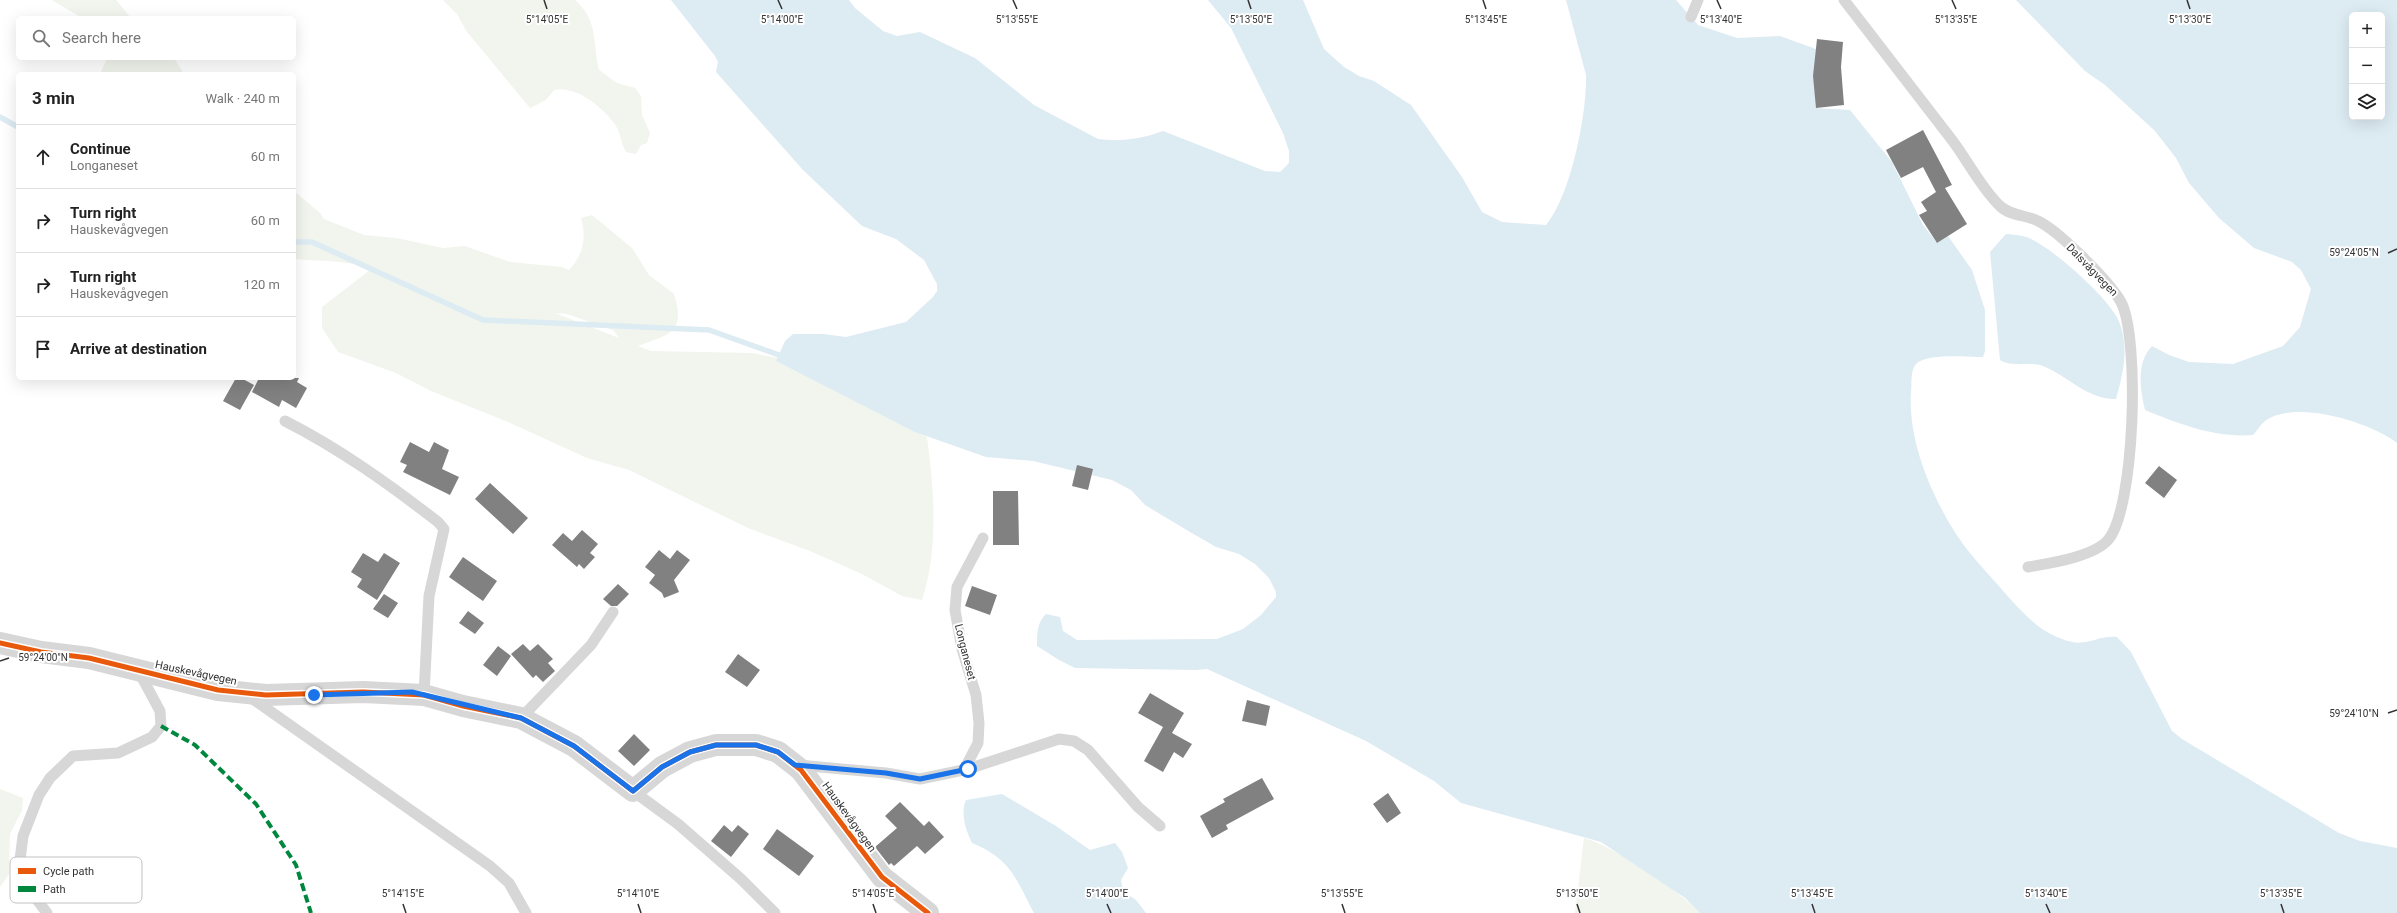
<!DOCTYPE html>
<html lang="en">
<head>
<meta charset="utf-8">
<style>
	body { margin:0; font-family:Roboto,sans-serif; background:#f2f2f2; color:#222 }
	.controls { position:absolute; right:12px; top:12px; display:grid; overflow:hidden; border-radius:6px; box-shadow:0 4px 16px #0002 }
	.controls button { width:36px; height:36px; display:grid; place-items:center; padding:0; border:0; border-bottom:1px solid #e0e0e0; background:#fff; color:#222; font:20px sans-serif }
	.stop { position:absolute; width:12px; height:12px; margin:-9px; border:3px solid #1a73e8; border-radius:50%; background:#fff }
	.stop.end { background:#1a73e8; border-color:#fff; box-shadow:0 1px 4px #0008 }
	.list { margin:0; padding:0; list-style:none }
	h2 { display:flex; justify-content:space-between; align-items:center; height:52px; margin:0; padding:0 16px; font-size:17px }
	h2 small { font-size:13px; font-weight:400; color:#767676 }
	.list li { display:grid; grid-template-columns:26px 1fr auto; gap:12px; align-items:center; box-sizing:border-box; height:64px; padding:0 16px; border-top:1px solid #e0e0e0 }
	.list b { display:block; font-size:15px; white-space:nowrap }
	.list p { margin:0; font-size:13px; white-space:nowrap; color:#767676 }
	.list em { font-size:13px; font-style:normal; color:#767676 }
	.icon { flex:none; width:22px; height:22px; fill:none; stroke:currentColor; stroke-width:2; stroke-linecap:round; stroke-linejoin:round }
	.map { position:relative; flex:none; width:2397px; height:913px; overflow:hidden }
	.search { position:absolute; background:#fff; box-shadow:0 4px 16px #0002; left:16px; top:16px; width:280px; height:44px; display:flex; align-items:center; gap:10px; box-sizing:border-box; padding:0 14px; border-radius:6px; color:#767676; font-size:15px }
	.panel { position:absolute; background:#fff; box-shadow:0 4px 16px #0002; left:16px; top:72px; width:280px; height:308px; border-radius:6px }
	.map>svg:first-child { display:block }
	.green { fill:#f1f5ed; fill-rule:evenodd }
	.water { fill:#ddebf3; fill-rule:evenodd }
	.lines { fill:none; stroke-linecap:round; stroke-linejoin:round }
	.stream { stroke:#ddebf3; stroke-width:5.5 }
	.building { fill:#818181 }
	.service { stroke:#d7d7d7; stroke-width:11 }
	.minor { stroke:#d7d7d7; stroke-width:22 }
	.quiet { stroke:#00873e; stroke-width:4; stroke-dasharray:8 4; stroke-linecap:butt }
	.cycleway-casing { stroke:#fff; stroke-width:8 }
	.cycleway { stroke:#e8590c; stroke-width:5 }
	.route { stroke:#1a73e8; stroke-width:5 }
	.ticks { fill:none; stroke:#333; stroke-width:1.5 }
	.labels { text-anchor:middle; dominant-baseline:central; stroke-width:4; stroke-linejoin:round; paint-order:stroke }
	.street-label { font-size:11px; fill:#333; stroke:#fff }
	.key { fill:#fff; stroke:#c2c2c2; stroke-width:1 }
	.key-label { font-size:11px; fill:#333 }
	.ticks-label { font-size:10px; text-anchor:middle; fill:#333; stroke:#fff; stroke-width:4; stroke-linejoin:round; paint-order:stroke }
</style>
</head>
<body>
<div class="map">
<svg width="2397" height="913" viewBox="0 0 2397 913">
	<rect width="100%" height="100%" fill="#fff"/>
	<!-- green -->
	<path class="green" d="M52,0H116L131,18H82Z
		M443,0H575C599,21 592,43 599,70L617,83L635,88L641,96L642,115L650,133L647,143L641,145L636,154L626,152C621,144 621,134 616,126C604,108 576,85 554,90L546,100L530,108L467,32L457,14Z
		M107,58H174L184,74H100Z
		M294,191L320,213L324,219L364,235L396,238L443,248L465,246L510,262L562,267L569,270C583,256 587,237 581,218L592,215L632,248L649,275L674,294C687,335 666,335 638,346L651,351L752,353L778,358L776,361L927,437C934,490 939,548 922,600L902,596L862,574L810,551L748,528L629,470L587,458L508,422L431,391L396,373L338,352L322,328V307L370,270C357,260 313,261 294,259ZM555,313L567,314L613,330L619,338Z
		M0,789L23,798L22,810L10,834L9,874L0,887Z
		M1584,838C1616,847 1676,889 1700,913H1575Z"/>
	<!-- water -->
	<path class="water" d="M671,0H849L855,8L883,31L897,36L920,32L975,58L1034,105L1098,139C1120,142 1142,139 1163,131L1265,171L1280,172L1289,163V151L1283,133L1231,28L1208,0H1303L1324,49L1344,67L1359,76L1374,81L1411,105L1462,177L1482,212L1502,222L1546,225C1571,195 1587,114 1586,75L1566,0H1676L1698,25L1737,38L1780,36L1816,49L1817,108L1850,110L1892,162L1923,225L1937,243L1948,236L1972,270L1985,310V351L1983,357C1968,357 1929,353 1917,363C1910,369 1912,383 1911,392C1908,437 1928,487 1951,526C1965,550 1986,571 2004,592C2021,611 2037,630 2062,639C2087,649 2095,635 2117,637L2131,652L2172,731L2182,739L2339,833L2360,841L2397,848V913H1700L1685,898L1601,842L1461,803L1434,781L1366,741L1207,669L1196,670L1075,668L1059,660L1037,646C1037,634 1037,622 1046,614L1060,617L1063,631L1077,640L1217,639L1243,629L1261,615L1276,597V592L1269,578L1255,564L1239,554L1216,547L1190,532L1145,505L1131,490L1112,480L1033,461L986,457L915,432L776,361L785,341L793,334H823L846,337L906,322L933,297L937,291V284L924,260L896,239L862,226L803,170L716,72L718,62L715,56Z
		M2016,0H2397V443C2370,422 2295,399 2265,421C2260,425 2257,431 2253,435C2215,438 2179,424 2145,410C2140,389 2136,363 2152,346L2169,355L2189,362L2233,364L2283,346L2300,327L2311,289L2301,270L2292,262L2254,248L2219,218L2189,183L2176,158L2155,131L2105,85L2085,71ZM2352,15H2382V117H2352Z
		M2006,234C2016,235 2024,235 2033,240C2055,251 2112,300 2120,324C2129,349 2123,374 2116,399C2088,400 2068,376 2043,366C2029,361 2013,368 2000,360L1990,252Z
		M1002,794L1056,826L1090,850L1115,843L1122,852L1128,868L1121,880L1123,891L1136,900L1146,913H1034C1016,879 1011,859 972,843C966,830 960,814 966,800Z"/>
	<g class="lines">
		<!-- stream -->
		<path class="stream" d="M0,117L18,127
			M294,242H312L483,320L709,330L779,355"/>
	</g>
	<!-- building -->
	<path class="building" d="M1817,39L1843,42L1841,67L1844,105L1816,108L1813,76Z
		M1923,130L1952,185L1945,188L1967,224L1937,243L1919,215L1927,211L1921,202L1936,192L1923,167L1901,178L1886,150Z
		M236,378H241L254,385L240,410L223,401Z
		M259,378H299L297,382L307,388L296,408L282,400L279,407L252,392Z
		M410,442L429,452L434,442L449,450L442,469L459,477L450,495L403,472L407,465L400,462Z
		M1077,465L1093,469L1088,490L1072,486Z
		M2159,466L2177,480L2164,498L2145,483Z
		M490,483L528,518L513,534L475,499Z
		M993,491H1018L1019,545H993Z
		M582,530L598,544L590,553L595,557L584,569L579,564L577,567L552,545L563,533L572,541Z
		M659,550L670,559L677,550L690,560L674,580L679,592L664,598L662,593L649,583L655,575L645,567Z
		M363,553L378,562L384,553L400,563L377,600L357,587L362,579L351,572Z
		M463,557L497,581L483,601L449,577Z
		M618,584L629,594L617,606H611L603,599Z
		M972,586L997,595L990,615L965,606Z
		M384,594L398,603L388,618L373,609Z
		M468,611L484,623L475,634L459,623Z
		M523,644L530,651L538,644L553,659L548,663L555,671L543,682L536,675L533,678L511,654Z
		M498,646L511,656L497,676L483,665Z
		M738,654L760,670L747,687L725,672Z
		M1150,693L1184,713L1172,733L1192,744L1183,758L1174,752L1163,772L1144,761L1163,727L1138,713Z
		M1247,700L1270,706L1266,726L1242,721Z
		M634,734L650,750L634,766L618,751Z
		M1262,778L1274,799L1226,825L1228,829L1212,838L1200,816L1225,802L1223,799Z
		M1388,793L1401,813L1387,823L1373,804Z
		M900,802L924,826L929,821L944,837L925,854L917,846L894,866L891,863L889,865L875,847L897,828L885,816Z
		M724,825L732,832L738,825L749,834L731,857L711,841Z
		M777,829L814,856L799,876L763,849Z"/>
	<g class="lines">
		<!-- service -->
		<path class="service" d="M1844,0C1880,46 1916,93 1952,140C1968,161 1981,188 2000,206C2010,216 2027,215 2038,221C2059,231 2110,282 2121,302C2140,338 2135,509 2108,540C2093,557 2050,563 2028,567
			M1691,17L1698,0
			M285,421C340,449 389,484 438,522L444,529L429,596L424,695
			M250,697L490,866L509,883L526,913
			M521,718L591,645L613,612
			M798,765L886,773L920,779L968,769L1059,739L1074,741L1088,750L1138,807L1160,826
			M964,770L978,743L979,723L976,695L962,649L955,610L957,587L983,538
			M633,791L678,824L741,879L775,913
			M47,913L28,888L19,868L23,836L39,795L50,778L73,756L118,753L152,737L161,726L160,711L139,672"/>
		<!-- minor -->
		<path class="minor" d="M0,643L41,652L89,658L218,690L266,695L363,692L424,695L463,706L521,718L574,746L633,791L662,767L690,752L716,745H756L778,752L801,770L882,877L928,913"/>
		<!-- quiet -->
		<path class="quiet" d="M161,726L195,745L256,804L296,865L311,913"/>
		<defs>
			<path id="cycleway" d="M0,643L41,652L89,658L218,690L266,695L363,692L424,695L463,706L521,718L574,746L633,791L662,767L690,752L716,745H756L778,752L801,770L882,877L928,913"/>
		</defs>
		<!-- cycleway casing -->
		<use href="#cycleway" class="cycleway-casing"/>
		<!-- cycleway -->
		<use href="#cycleway" class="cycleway"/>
	</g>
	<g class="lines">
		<!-- route -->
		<path class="route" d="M314,695L412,692L521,718L574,746L633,791L662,767L690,752L716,745H756L778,752L795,765L886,773L920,779L968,769"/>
	</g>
	<!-- ticks -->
	<path class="ticks" d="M544,0L547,9M778,0L782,9M1013,0L1017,9M1248,0L1251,9M1483,0L1486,9M1717,0L1721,9M1952,0L1956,9M2187,0L2190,9M2388,253L2397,249M0,661L9,658M2388,713L2397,710M403,904L406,913M638,904L641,913M873,904L876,913M1107,904L1111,913M1342,904L1345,913M1577,904L1580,913M1812,904L1815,913M2046,904L2050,913M2281,904L2284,913"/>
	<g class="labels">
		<!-- street labels -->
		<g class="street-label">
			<text transform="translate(2092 270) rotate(46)">Dalsvågvegen</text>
			<text transform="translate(965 652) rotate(76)">Longaneset</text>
			<text transform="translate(196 673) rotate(12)">Hauskevågvegen</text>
			<text transform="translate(849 817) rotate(54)">Hauskevågvegen</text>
		</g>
	</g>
	<!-- legend -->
	<rect x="10" y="857" width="132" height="46" rx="6" class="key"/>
	<rect x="18" y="868" width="18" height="6" fill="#e8590c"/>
	<rect x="18" y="886" width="18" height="6" fill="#00873e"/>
	<g class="key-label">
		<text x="43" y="875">Cycle path</text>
		<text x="43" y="893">Path</text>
	</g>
	<g class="ticks-label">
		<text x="782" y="23">5°14'00"E</text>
		<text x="1486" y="23">5°13'45"E</text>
		<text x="547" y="23">5°14'05"E</text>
		<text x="1017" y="23">5°13'55"E</text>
		<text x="1251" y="23">5°13'50"E</text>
		<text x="1721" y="23">5°13'40"E</text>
		<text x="1956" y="23">5°13'35"E</text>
		<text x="2190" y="23">5°13'30"E</text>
		<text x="2354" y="256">59°24'05"N</text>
		<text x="43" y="661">59°24'00"N</text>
		<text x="2354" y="717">59°24'10"N</text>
		<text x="403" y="897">5°14'15"E</text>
		<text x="638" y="897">5°14'10"E</text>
		<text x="873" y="897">5°14'05"E</text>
		<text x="1107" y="897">5°14'00"E</text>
		<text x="1342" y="897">5°13'55"E</text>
		<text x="1577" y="897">5°13'50"E</text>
		<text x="1812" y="897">5°13'45"E</text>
		<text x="2046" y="897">5°13'40"E</text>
		<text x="2281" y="897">5°13'35"E</text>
	</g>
</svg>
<div class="controls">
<button>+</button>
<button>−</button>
<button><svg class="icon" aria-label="layers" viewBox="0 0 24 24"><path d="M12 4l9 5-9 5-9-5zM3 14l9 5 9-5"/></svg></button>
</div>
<div class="stop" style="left:968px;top:769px"></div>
<div class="stop end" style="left:314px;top:695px"></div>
<div class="search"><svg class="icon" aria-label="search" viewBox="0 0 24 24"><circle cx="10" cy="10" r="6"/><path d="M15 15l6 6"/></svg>Search here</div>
<section class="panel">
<h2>3 min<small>Walk · 240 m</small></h2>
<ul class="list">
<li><svg class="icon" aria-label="ahead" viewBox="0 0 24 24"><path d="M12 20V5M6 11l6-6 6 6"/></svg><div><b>Continue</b><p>Longaneset</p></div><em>60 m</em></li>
<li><svg class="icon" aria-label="right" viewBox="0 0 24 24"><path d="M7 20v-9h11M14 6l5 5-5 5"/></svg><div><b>Turn right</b><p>Hauskevågvegen</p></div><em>60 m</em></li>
<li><svg class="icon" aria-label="right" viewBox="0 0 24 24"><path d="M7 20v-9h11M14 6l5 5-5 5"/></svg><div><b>Turn right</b><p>Hauskevågvegen</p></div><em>120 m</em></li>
<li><svg class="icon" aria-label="arrive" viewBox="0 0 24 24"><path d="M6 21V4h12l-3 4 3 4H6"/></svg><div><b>Arrive at destination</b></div></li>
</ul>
</section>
</div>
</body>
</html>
